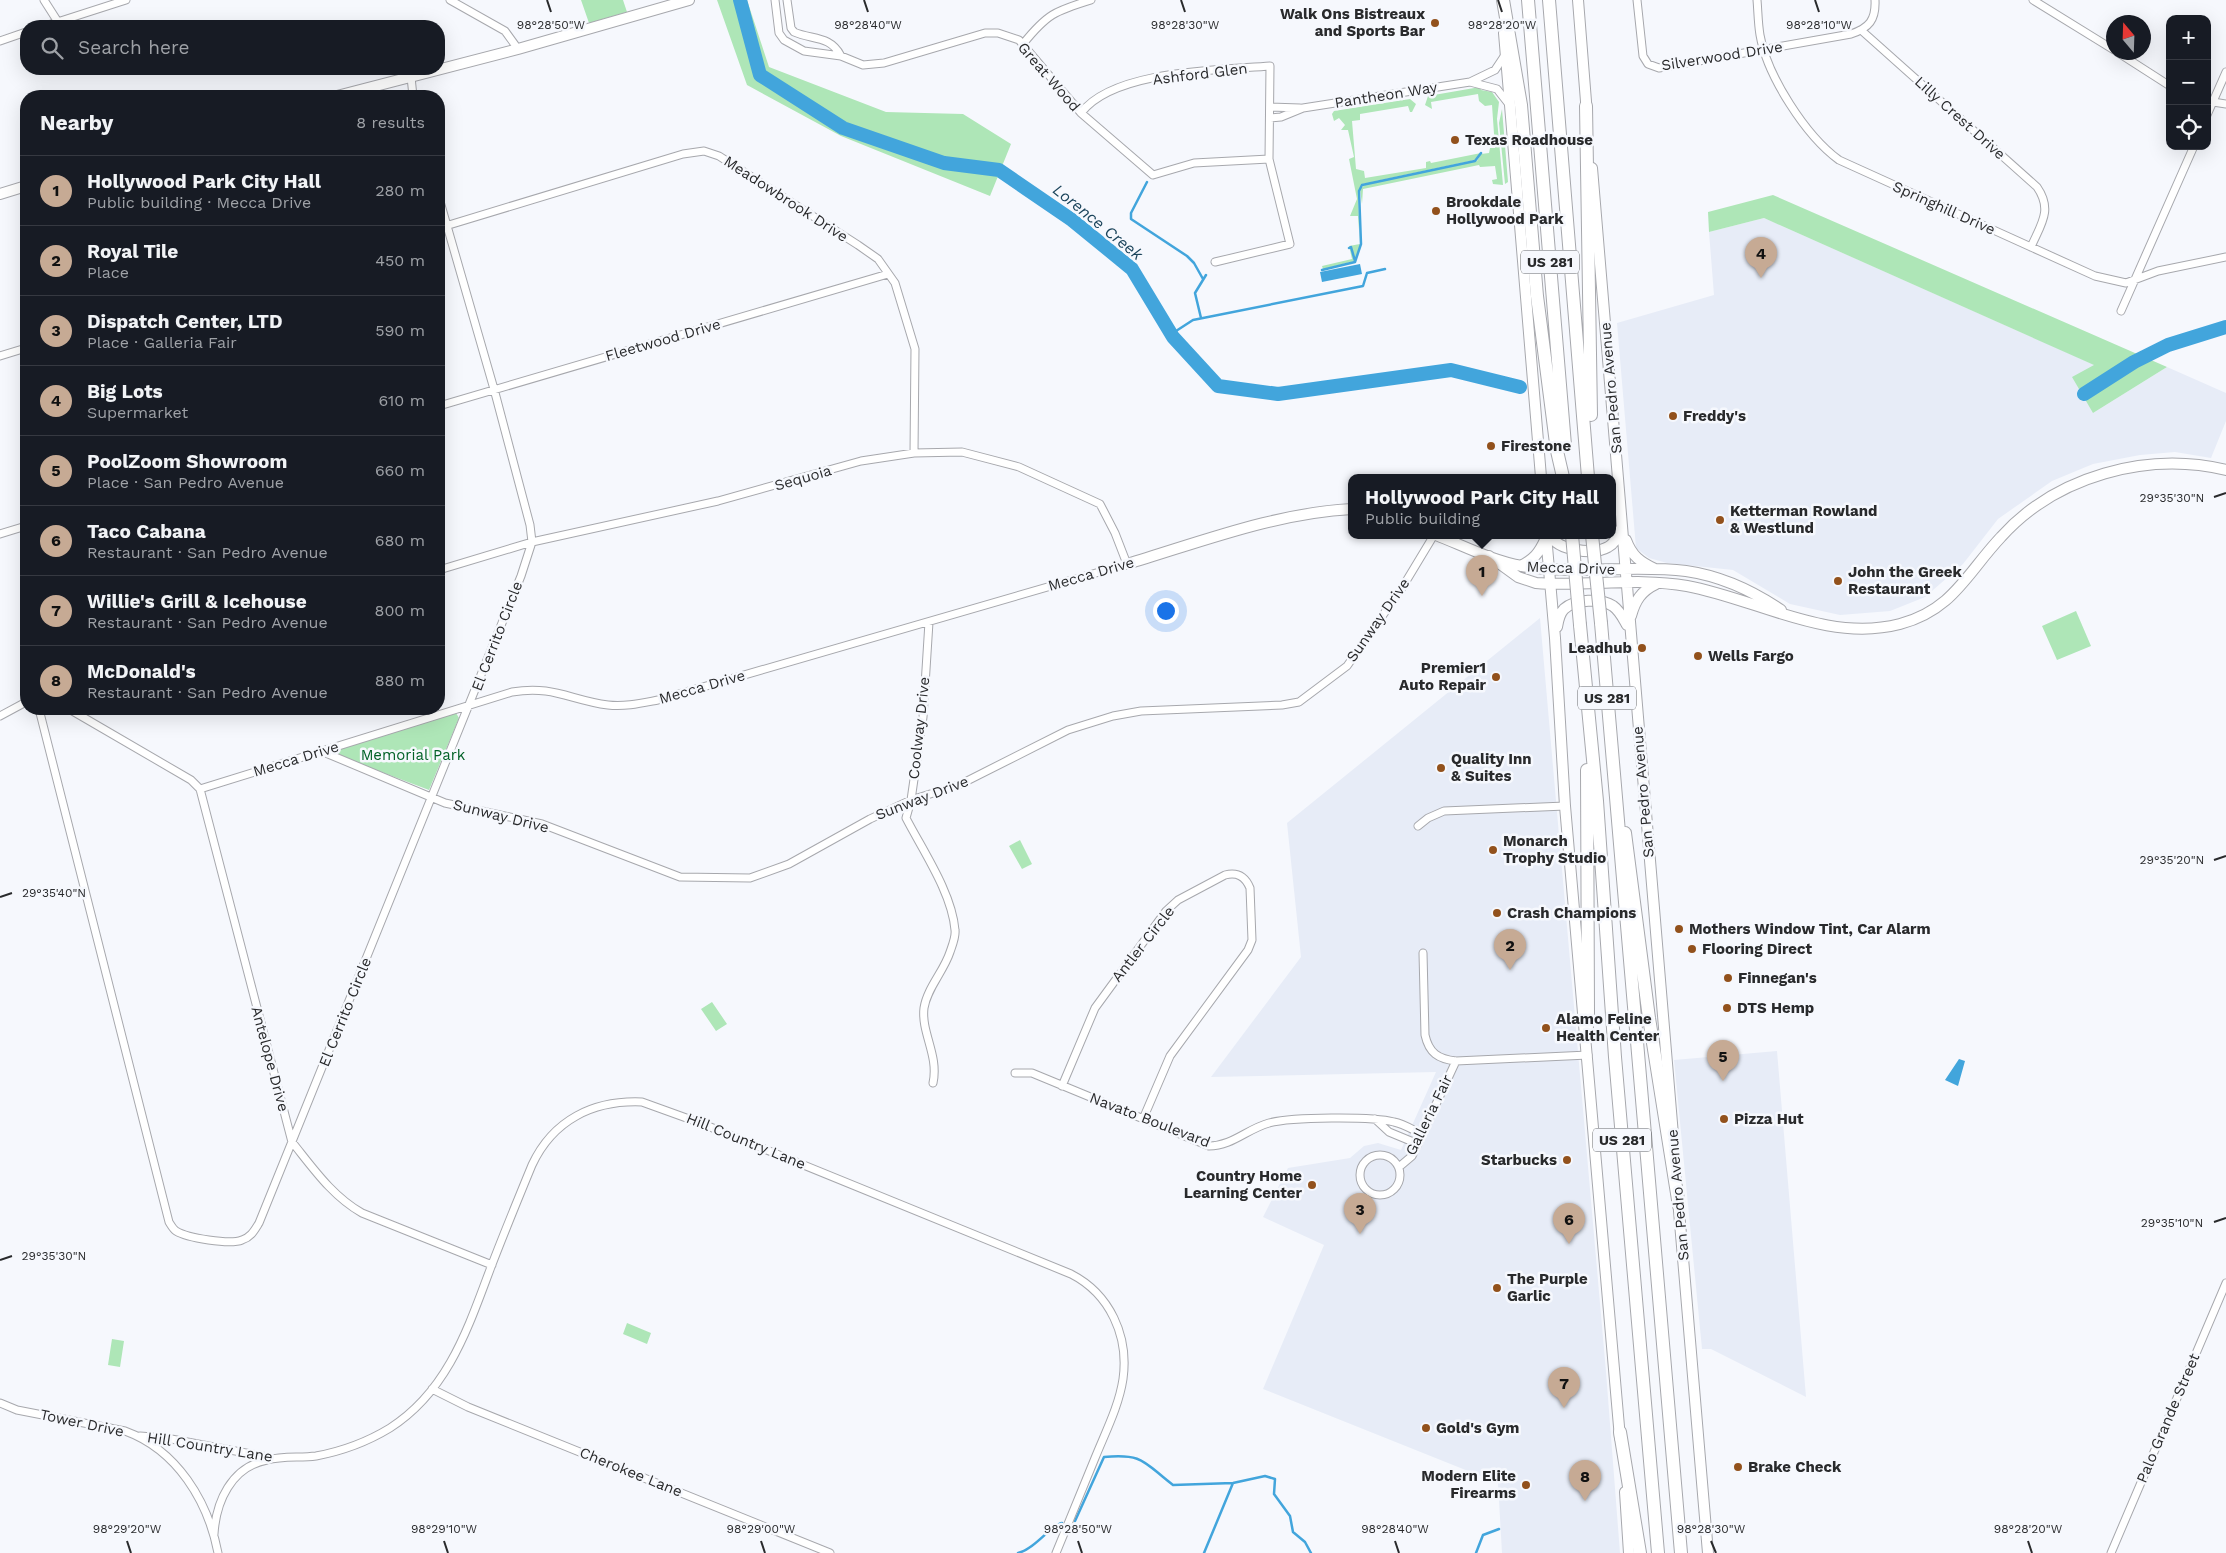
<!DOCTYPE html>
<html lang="en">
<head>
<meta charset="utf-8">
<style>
	body { margin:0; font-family:"Work Sans",sans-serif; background:#242831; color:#f1f3f6 }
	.controls { position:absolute; right:15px; top:15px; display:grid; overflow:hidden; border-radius:10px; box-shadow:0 5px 20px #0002 }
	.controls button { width:45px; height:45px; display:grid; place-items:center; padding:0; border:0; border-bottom:1px solid #363941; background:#171b24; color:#f1f3f6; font:25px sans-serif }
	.compass { position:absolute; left:2106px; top:15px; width:45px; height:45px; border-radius:50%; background:#171b24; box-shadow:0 5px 20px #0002; rotate:341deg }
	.you { position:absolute; left:1165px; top:610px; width:18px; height:18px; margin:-12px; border:4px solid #fff; border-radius:50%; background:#1a73e8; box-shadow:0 0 0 8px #1a73e833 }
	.badge { display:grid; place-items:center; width:32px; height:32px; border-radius:50%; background:#c6aa94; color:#111; font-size:16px; font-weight:700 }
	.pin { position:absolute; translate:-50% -41px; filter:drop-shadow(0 1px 2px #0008) }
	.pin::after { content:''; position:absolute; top:26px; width:18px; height:15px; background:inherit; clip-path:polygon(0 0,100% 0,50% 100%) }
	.popup { position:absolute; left:1348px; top:474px; width:268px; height:65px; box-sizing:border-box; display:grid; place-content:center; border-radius:10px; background:#171b24; filter:drop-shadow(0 1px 4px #0005); font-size:16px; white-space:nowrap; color:#9ea1a6 }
	.popup b { font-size:19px; color:#f1f3f6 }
	.popup::after { content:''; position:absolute; left:50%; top:100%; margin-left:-10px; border:10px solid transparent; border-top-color:#171b24 }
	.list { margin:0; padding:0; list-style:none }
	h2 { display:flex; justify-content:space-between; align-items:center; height:65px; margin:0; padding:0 20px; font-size:21px }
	h2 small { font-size:16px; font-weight:400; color:#9ea1a6 }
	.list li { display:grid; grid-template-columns:32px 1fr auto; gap:15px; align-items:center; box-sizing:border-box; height:70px; padding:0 20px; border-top:1px solid #363941 }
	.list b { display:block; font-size:19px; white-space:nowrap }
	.list p { margin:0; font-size:16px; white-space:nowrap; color:#9ea1a6 }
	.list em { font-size:16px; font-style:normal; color:#9ea1a6 }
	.icon { flex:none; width:28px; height:28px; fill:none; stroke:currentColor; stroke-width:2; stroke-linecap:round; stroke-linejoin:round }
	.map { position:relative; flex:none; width:2226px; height:1553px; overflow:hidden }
	.search { position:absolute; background:#171b24; box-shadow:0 5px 20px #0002; left:20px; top:20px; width:425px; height:55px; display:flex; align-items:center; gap:12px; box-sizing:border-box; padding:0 18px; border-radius:20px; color:#9ea1a6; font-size:19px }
	.panel { position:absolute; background:#171b24; box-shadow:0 5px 20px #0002; left:20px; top:90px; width:425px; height:625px; border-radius:20px }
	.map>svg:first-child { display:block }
	.built { fill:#e7ecf7 }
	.green { fill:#aee6b7 }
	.water { fill:#42a5dc }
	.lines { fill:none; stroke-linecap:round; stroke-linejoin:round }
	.stream { stroke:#42a5dc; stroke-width:2.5 }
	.river { stroke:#42a5dc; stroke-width:14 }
	.street-casing { stroke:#a7a8ad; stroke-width:9 }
	.secondary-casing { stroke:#a7a8ad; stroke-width:12 }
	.highway-casing { stroke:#a7a8ad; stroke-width:14 }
	.street { stroke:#fff; stroke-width:7 }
	.secondary { stroke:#fff; stroke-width:10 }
	.highway { stroke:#fff; stroke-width:12 }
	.highway-bridge-casing { stroke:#a7a8ad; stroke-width:14; stroke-linecap:butt }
	.highway-bridge { stroke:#fff; stroke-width:12 }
	.ticks { fill:none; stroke:#292a2c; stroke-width:2 }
	.poi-dot { fill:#92511c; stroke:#f6f8fd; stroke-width:2 }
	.labels { text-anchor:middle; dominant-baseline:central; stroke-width:5; stroke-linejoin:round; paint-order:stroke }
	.shield { fill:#f6f8fd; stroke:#66686b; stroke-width:1 }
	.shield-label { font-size:14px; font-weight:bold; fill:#292a2c }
	.poi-label { font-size:15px; font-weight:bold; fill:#292a2c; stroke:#f6f8fd; text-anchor:start }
	.street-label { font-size:15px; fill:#292a2c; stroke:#f6f8fd }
	.park-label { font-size:15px; fill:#016126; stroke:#f6f8fd }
	.water-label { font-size:16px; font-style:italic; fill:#1b445b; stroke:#f6f8fd }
	.ticks-label { font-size:12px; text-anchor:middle; fill:#292a2c; stroke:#f6f8fd; stroke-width:5; stroke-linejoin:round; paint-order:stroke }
</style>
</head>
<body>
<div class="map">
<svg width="2226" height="1553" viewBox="0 0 2226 1553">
	<rect width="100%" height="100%" fill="#f6f8fd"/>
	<!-- built -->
	<path class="built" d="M1764,218L2095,365L2093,413L2167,367L2226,393V421L2211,458L2175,452L2140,455L2093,464L2052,481L1998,519L1963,564L1925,597L1890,611L1840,615L1790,604L1733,570L1667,563L1649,558L1636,548L1617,323L1714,295L1709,232Z
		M1540,618L1606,1372L1620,1553H1502L1498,1483L1263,1389L1324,1245L1263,1217L1288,1168L1350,1158L1364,1146L1378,1143L1401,1150L1436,1072L1211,1077L1301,957L1287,823Z
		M1777,1051L1806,1397L1711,1349H1702L1674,1060Z"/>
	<!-- green -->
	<path class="green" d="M581,0H623L627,12L589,23Z
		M717,0H747L769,67L886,112L963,114L1011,144L990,196L841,136L747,85Z
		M1480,87L1481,90L1492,92L1499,102L1497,119L1503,185L1493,184L1492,180L1497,179L1495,166L1480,167L1479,165L1363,189L1362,204L1360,189L1367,183L1477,161L1481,154L1489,153L1490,148H1495L1492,105L1485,106L1479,101L1478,94L1431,102L1432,109L1425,105L1428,96Z
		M1410,99L1416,104L1412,112H1410L1408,106L1360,114V120L1352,121L1356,169L1364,171L1365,178L1426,168V162L1430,161L1431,163L1481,153L1475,160L1362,184L1358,191L1360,245L1355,261L1323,269L1322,266L1352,259L1349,246L1360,244L1358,216H1350L1357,199L1349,159L1354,157L1348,130H1341L1345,125L1339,118L1334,121L1332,114L1334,111Z
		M1502,109L1508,182L1505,184L1499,123Z
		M1773,195L2167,367L2093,413L2072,377L2094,365L1764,218L1709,232L1708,212Z
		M2076,611L2091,646L2057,660L2042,626Z
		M456,713L459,718L429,790L334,754L336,749Z
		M1020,840L1032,864L1022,869L1009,846Z
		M712,1002L727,1024L716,1031L701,1009Z
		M627,1323L651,1333L647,1344L623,1334Z
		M112,1339L124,1341L120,1367L108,1365Z"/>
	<!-- water -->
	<path class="water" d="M1360,264L1362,274L1322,282L1320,272Z
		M1959,1059L1965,1061L1958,1086L1945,1080Z"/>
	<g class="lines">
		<!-- stream -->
		<path class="stream" d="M1147,182L1131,213V219L1187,256L1194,263L1203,279
			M1349,248L1351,247L1355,261
			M1322,270L1355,262L1361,244L1359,191L1362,185L1475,161L1481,153
			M1201,318L1195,293L1206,275
			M1173,337L1176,331L1193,320L1363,286L1367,273L1385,269
			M1075,1521L1104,1457C1144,1453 1144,1463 1173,1485L1233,1483L1265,1476L1275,1479L1274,1494L1290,1516L1293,1532L1305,1542L1311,1553
			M1018,1553C1035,1549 1052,1524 1062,1523
			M1204,1553L1233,1483
			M1476,1553L1483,1535L1499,1529"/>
		<!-- river -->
		<path class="river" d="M740,0L760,75L843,128L944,163L999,170L1072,220L1132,269L1173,337L1218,386L1278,394L1451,370L1520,387
			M2084,394L2134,362L2168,345L2226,327"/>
		<defs>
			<path id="street" d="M44,0L58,22
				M450,0L505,31L518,49
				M775,0L779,33L784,40L804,51L841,56L863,65L884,63L985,33H998L1019,40L1081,113L1153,175L1194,163L1269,159
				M787,0L791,28L794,32C812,40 830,35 841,56
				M1637,0L1643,56L1648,64L1659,68L1851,34C1869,28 1876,20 1875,0
				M1757,0C1758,11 1758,23 1760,35C1767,76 1806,136 1839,160L2095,276L2126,283L2158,271L2226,257
				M2033,0L2114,50
				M45,26L126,0
				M1861,30L2037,187C2053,210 2041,224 2031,247
				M0,41L26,32
				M1023,44C1047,14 1055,11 1091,0
				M2117,52L2170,86
				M411,77L413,96
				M1470,82L1497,89L1508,103
				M2213,102L2226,104
				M1270,107L1300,108
				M1081,113C1113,70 1220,70 1270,66L1269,159L1290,244L1215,262
				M2207,115L2226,72
				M1270,118L1281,117L1303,108L1470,82L1495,70L1505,55
				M439,228L683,154L704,151L719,156L858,245L878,259L895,283L915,349L914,453
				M2121,311L2194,146
				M0,356L26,348
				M439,406L888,274
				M0,534L26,526
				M929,622L923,717L911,800L906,818C923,851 952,893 955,930C956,937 952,946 950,952C944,971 927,988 924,1008C921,1033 939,1055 933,1083
				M39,709L169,1222C171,1225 173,1229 176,1231C187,1238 230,1245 242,1240C251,1237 254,1231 259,1223L521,576L532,542L530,525L494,389L439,198
				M69,709L191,780L200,789L512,692C553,685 570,700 608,705C625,707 642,703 658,700L1127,564L1115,533L1100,504L1019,467L962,452L914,453L861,461L718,501L532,542L439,570
				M0,716L26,702
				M321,751L445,803L542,824L680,877L750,878L789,864L870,819L911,800L959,785L1068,730L1113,716L1141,711L1282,705L1299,702L1347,666L1402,588L1434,535
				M200,789L292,1142C313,1168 332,1196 362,1213L492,1265
				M1418,826L1428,818L1444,811L1565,806
				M1423,953L1425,1035C1429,1053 1438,1059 1456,1061L1588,1055
				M1015,1073H1032L1209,1146C1232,1146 1247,1129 1269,1123C1291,1117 1372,1116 1394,1122C1404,1124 1413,1130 1422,1134
				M1062,1086L1095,1008L1166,911L1178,900L1225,875C1237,872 1245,876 1250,888L1252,940L1248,950L1170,1056L1143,1119
				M1375,1119L1389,1132L1418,1144
				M1360 1175a20 20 0 1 1 40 0a20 20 0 1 1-40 0Z
				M1399,1167L1412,1156L1456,1061
				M432,1389L468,1407L830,1553
				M0,1403L17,1410L125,1431C177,1450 208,1501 218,1553
				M140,1436L166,1438L267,1457
				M214,1534C216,1502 231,1467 267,1460C283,1456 300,1458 316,1456C343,1451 367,1442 390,1428C448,1391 468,1328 491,1267C504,1233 518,1199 532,1165C553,1120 593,1100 642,1102L703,1124L1071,1274C1110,1294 1129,1336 1123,1379C1119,1406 1105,1433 1095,1458C1082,1489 1069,1521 1056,1553
				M2111,1553L2226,1283"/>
			<path id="secondary" d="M1578,0L1587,114
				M1504,33L1541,477
				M337,96L518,49L689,0
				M1592,168L1673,1135
				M0,194L26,186
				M1436,535C1464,546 1493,561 1522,566C1576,575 1632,564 1686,571C1721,576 1753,591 1781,610
				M1546,535L1555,638L1565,806L1620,1438
				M1550,535C1558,551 1594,555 1608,547C1616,543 1618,534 1622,527
				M1626,540C1632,556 1640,562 1655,569
				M1489,556L1518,577L1536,583C1585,587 1637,577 1687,586C1757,599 1827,643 1900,624C1953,610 1967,573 2001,537C2056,476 2147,451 2226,470
				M1127,564C1201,542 1275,513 1352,509
				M1521,566C1534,559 1539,553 1545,540
				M1631,616C1635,601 1641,591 1656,584
				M1557,627C1558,621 1559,614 1564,609C1575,599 1601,598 1613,606C1620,611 1623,618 1627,625
				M1678,1199L1708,1553
				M1625,1492L1629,1553"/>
			<path id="highway" d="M1503,0L1521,105L1537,296L1557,451L1563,477
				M1528,0L1565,445
				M1549,0L1588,477
				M1586,106L1591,415
				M1601,623L1681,1553
				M1580,625L1597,801L1615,1057L1658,1553
				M1625,833L1649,1018L1679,1206
				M1586,1039L1588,1013L1587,770
				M1620,1432L1640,1553"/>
		</defs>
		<!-- street casing -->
		<use href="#street" class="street-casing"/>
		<!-- secondary casing -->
		<use href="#secondary" class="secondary-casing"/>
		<!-- highway casing -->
		<use href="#highway" class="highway-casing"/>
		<!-- street -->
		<use href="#street" class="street"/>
		<!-- secondary -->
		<use href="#secondary" class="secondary"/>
		<!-- highway -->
		<use href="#highway" class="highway"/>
		<defs>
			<path id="highway-bridge" d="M1572,535L1580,625
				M1592,535L1601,623"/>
		</defs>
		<!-- highway-bridge casing -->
		<use href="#highway-bridge" class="highway-bridge-casing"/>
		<!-- highway-bridge -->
		<use href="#highway-bridge" class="highway-bridge"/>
	</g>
	<!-- ticks -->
	<path class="ticks" d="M547,0L551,12M864,0L868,12M1181,0L1185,12M1498,0L1502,12M1815,0L1819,12M2214,497L2226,493M2214,860L2226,856M0,897L12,893M2214,1222L2226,1218M0,1260L12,1256M127,1541L131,1553M444,1541L448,1553M761,1541L765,1553M1078,1541L1082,1553M1395,1541L1399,1553M1711,1541L1716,1553M2028,1541L2032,1553"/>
	<!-- markers -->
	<g class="poi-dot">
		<circle cx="1435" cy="23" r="5"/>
		<circle cx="1455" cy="140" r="5"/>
		<circle cx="1436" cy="211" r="5"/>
		<circle cx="1673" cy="416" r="5"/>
		<circle cx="1491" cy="446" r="5"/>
		<circle cx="1720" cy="520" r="5"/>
		<circle cx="1838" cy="581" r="5"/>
		<circle cx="1642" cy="648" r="5"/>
		<circle cx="1698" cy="656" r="5"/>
		<circle cx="1496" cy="677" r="5"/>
		<circle cx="1441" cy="768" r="5"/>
		<circle cx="1493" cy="850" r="5"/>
		<circle cx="1497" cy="913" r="5"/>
		<circle cx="1679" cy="929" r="5"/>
		<circle cx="1692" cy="949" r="5"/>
		<circle cx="1728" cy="978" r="5"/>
		<circle cx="1727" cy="1008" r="5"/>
		<circle cx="1546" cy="1028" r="5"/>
		<circle cx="1724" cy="1119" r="5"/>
		<circle cx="1567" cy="1160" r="5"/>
		<circle cx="1312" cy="1185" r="5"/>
		<circle cx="1497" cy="1288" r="5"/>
		<circle cx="1426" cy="1428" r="5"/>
		<circle cx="1738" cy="1467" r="5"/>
		<circle cx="1526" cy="1485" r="5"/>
	</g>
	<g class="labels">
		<!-- shield labels -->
		<g class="shield">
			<rect x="1521" y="250.5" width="58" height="23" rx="4"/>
			<rect x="1578" y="686.5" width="58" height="23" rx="4"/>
			<rect x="1593" y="1128.5" width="58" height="23" rx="4"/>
		</g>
		<g class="shield-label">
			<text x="1550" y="262">US 281</text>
			<text x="1607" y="698">US 281</text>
			<text x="1622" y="1140">US 281</text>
		</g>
		<!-- poi labels -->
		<g class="poi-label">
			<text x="1425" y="14" text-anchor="end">Walk Ons Bistreaux<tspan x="1425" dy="17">and Sports Bar</tspan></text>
			<text x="1465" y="140">Texas Roadhouse</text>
			<text x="1446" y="202">Brookdale<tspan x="1446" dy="17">Hollywood Park</tspan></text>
			<text x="1683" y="416">Freddy's</text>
			<text x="1501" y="446">Firestone</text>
			<text x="1730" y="511">Ketterman Rowland<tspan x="1730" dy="17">&amp; Westlund</tspan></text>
			<text x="1848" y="572">John the Greek<tspan x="1848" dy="17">Restaurant</tspan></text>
			<text x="1632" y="648" text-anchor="end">Leadhub</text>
			<text x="1708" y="656">Wells Fargo</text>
			<text x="1486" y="668" text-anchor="end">Premier1<tspan x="1486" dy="17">Auto Repair</tspan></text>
			<text x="1451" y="759">Quality Inn<tspan x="1451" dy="17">&amp; Suites</tspan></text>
			<text x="1503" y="841">Monarch<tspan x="1503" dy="17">Trophy Studio</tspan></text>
			<text x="1507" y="913">Crash Champions</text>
			<text x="1689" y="929">Mothers Window Tint, Car Alarm</text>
			<text x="1702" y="949">Flooring Direct</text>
			<text x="1738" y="978">Finnegan's</text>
			<text x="1737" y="1008">DTS Hemp</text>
			<text x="1556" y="1019">Alamo Feline<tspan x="1556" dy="17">Health Center</tspan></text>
			<text x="1734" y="1119">Pizza Hut</text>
			<text x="1557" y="1160" text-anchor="end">Starbucks</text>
			<text x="1302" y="1176" text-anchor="end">Country Home<tspan x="1302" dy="17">Learning Center</tspan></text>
			<text x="1507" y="1279">The Purple<tspan x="1507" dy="17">Garlic</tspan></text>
			<text x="1436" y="1428">Gold's Gym</text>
			<text x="1748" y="1467">Brake Check</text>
			<text x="1516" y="1476" text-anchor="end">Modern Elite<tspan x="1516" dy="17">Firearms</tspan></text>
		</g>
		<!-- street labels -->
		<g class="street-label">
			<text transform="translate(1722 56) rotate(-9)">Silverwood Drive</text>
			<text transform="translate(1200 74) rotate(-7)">Ashford Glen</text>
			<text transform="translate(1049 77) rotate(49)">Great Wood</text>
			<text transform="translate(1386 95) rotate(-9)">Pantheon Way</text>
			<text transform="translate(1960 118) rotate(42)">Lilly Crest Drive</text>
			<text transform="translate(786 199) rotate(33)">Meadowbrook Drive</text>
			<text transform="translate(1944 208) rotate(24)">Springhill Drive</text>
			<text transform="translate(663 340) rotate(-16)">Fleetwood Drive</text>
			<text transform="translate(1611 388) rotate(-95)">San Pedro Avenue</text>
			<text transform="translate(803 478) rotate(-16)">Sequoia</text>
			<text transform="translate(1571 568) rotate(2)">Mecca Drive</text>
			<text transform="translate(1091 574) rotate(-16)">Mecca Drive</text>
			<text transform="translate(1378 620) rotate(-55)">Sunway Drive</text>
			<text transform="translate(497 636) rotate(-69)">El Cerrito Circle</text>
			<text transform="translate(702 687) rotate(-16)">Mecca Drive</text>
			<text transform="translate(919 728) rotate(-84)">Coolway Drive</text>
			<text transform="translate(296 759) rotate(-17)">Mecca Drive</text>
			<text transform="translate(1643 792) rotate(-95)">San Pedro Avenue</text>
			<text transform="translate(922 798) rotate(-21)">Sunway Drive</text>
			<text transform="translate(501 816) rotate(14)">Sunway Drive</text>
			<text transform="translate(1143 944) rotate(-52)">Antler Circle</text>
			<text transform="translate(345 1012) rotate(-68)">El Cerrito Circle</text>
			<text transform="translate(270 1059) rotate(75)">Antelope Drive</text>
			<text transform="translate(1429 1115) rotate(-64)">Galleria Fair</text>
			<text transform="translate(1150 1120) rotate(21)">Navato Boulevard</text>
			<text transform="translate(746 1141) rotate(22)">Hill Country Lane</text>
			<text transform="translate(1678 1195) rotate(-95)">San Pedro Avenue</text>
			<text transform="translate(2168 1418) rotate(-67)">Palo Grande Street</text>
			<text transform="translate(82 1423) rotate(12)">Tower Drive</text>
			<text transform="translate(210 1447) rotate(9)">Hill Country Lane</text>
			<text transform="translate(631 1472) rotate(22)">Cherokee Lane</text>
		</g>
		<!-- park labels -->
		<g class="park-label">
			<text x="413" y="755">Memorial Park</text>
		</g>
		<!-- water labels -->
		<g class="water-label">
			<text transform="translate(1098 222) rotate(39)">Lorence Creek</text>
		</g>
	</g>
	<g class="ticks-label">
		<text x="551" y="29">98°28'50"W</text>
		<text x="868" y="29">98°28'40"W</text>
		<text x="1185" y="29">98°28'30"W</text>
		<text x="1502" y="29">98°28'20"W</text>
		<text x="1819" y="29">98°28'10"W</text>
		<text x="2172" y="502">29°35'30"N</text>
		<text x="2172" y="864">29°35'20"N</text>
		<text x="54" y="897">29°35'40"N</text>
		<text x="2172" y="1227">29°35'10"N</text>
		<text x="54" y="1260">29°35'30"N</text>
		<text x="127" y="1533">98°29'20"W</text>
		<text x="444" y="1533">98°29'10"W</text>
		<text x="761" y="1533">98°29'00"W</text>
		<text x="1078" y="1533">98°28'50"W</text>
		<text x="1395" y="1533">98°28'40"W</text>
		<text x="1711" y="1533">98°28'30"W</text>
		<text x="2028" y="1533">98°28'20"W</text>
	</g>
</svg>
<div class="controls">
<button>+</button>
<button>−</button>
<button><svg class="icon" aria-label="locate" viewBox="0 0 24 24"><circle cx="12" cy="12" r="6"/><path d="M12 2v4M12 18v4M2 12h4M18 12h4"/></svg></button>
</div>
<svg class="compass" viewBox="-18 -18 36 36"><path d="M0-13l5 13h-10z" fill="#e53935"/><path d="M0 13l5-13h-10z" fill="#9ea1a6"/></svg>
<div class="you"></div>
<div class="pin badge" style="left:1482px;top:596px">1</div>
<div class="popup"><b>Hollywood Park City Hall</b>Public building</div>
<div class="pin badge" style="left:1510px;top:970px">2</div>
<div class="pin badge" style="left:1360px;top:1234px">3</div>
<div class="pin badge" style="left:1761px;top:278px">4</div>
<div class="pin badge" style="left:1723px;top:1081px">5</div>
<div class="pin badge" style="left:1569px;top:1244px">6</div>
<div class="pin badge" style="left:1564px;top:1408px">7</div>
<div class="pin badge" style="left:1585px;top:1501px">8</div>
<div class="search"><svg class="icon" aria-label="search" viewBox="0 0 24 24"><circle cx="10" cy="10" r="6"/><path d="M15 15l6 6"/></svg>Search here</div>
<section class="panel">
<h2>Nearby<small>8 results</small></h2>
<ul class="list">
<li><span class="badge">1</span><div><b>Hollywood Park City Hall</b><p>Public building · Mecca Drive</p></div><em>280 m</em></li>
<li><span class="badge">2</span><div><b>Royal Tile</b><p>Place</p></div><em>450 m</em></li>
<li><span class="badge">3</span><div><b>Dispatch Center, LTD</b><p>Place · Galleria Fair</p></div><em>590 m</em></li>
<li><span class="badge">4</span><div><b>Big Lots</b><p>Supermarket</p></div><em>610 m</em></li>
<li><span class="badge">5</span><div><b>PoolZoom Showroom</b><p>Place · San Pedro Avenue</p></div><em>660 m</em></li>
<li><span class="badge">6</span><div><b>Taco Cabana</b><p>Restaurant · San Pedro Avenue</p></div><em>680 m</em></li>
<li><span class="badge">7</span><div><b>Willie's Grill &amp; Icehouse</b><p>Restaurant · San Pedro Avenue</p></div><em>800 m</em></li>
<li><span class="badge">8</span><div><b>McDonald's</b><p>Restaurant · San Pedro Avenue</p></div><em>880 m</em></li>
</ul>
</section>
</div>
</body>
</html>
